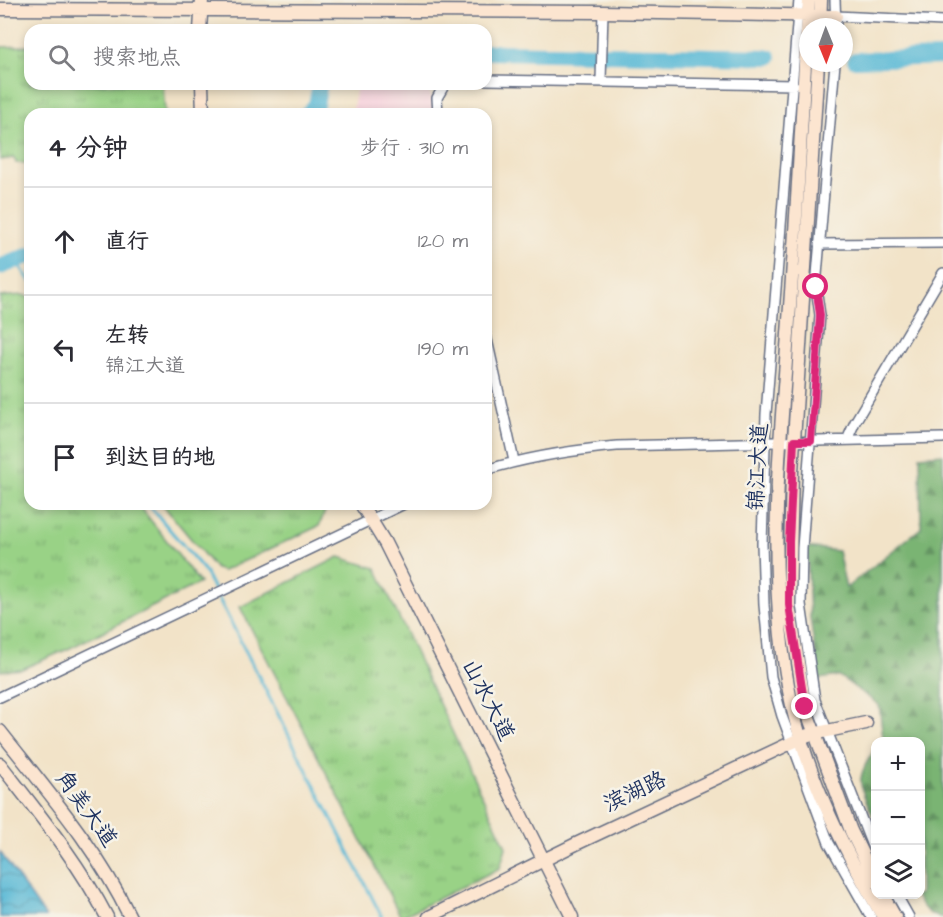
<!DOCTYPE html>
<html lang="zh">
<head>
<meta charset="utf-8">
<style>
	body { margin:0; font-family:"Architects Daughter","LXGW WenKai TC",sans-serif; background:#f7f7f7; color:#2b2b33 }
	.controls { position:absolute; right:18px; bottom:18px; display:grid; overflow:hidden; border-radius:12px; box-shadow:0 3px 9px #0003 }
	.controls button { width:54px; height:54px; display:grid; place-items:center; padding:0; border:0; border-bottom:2px solid #e1e1e2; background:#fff; color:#2b2b33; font:30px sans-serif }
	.compass { position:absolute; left:799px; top:18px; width:54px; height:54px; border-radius:50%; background:#fff; box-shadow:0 3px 9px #0003; rotate:179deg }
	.stop { position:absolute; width:18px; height:18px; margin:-14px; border:4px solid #db2777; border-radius:50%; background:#fff }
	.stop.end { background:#db2777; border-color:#fff; box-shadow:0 2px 6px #0008 }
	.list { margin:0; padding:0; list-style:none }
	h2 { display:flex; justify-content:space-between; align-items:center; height:78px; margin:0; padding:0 24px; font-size:26px }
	h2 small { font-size:20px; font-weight:400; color:#7c7c81 }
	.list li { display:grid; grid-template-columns:39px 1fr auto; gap:18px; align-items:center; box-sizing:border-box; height:108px; padding:0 24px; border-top:2px solid #e1e1e2 }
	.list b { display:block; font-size:22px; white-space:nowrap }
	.list p { margin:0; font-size:20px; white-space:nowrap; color:#7c7c81 }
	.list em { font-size:20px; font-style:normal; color:#7c7c81 }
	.icon { flex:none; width:33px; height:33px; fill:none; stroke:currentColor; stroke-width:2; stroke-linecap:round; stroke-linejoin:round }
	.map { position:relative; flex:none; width:943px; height:917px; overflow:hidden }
	.search { position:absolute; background:#fff; box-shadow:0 3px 9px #0003; left:24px; top:24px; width:468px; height:66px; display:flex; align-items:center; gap:15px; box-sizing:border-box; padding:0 21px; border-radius:18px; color:#7c7c81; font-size:22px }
	.panel { position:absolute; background:#fff; box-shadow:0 3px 9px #0003; left:24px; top:108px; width:468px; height:402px; border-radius:18px }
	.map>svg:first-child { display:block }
	.built { fill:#f5cfdb }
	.grass { fill:url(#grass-tufts); stroke:#5a8072; stroke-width:1.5 }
	.forest { fill:url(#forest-firs); stroke:#4a7268; stroke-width:1.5 }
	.water { fill:url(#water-waves); stroke:#39749a; stroke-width:1.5 }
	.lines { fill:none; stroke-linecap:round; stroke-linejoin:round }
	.stream { stroke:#57b8d5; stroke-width:3 }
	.river { stroke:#57b8d5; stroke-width:16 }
	.street-casing { stroke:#666e83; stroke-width:12 }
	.secondary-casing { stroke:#666e83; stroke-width:15 }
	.street { stroke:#fff; stroke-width:9 }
	.secondary { stroke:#fce5d0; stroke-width:12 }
	.route { stroke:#db2777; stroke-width:8 }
	.labels { text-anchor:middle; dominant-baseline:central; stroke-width:5; stroke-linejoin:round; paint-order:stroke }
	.street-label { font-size:22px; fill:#1b2f5e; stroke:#f7f3e8 }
</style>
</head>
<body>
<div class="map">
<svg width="943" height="917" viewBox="0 0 943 917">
	<defs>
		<pattern id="grass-tufts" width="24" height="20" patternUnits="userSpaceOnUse" patternTransform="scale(1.5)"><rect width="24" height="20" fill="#99d286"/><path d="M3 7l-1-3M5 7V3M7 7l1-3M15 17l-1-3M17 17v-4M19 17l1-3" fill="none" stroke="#7cab71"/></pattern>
		<pattern id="forest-firs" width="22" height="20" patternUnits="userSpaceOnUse" patternTransform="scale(1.5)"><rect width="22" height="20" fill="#7ab473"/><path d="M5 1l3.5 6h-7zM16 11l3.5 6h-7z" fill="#639362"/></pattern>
		<pattern id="water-waves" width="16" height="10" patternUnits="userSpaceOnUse" patternTransform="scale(1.5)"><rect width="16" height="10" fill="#57b8d5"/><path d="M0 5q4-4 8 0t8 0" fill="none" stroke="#4796b0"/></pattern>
	</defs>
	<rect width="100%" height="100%" fill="#f7f3e8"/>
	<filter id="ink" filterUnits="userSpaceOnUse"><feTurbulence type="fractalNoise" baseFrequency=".0167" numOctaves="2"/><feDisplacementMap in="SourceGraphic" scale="12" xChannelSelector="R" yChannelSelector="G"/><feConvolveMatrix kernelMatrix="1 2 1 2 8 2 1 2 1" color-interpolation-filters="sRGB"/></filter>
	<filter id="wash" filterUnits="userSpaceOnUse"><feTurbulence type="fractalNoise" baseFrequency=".008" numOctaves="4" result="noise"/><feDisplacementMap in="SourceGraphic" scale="24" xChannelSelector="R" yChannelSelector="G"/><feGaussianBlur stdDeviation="1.35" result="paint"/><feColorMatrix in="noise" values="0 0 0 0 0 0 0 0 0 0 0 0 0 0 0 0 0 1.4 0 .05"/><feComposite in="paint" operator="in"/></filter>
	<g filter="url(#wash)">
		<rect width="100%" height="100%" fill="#f2e3c8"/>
		<!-- built -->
		<path class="built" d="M402,84H428L434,114H352L357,86Z"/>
		<!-- grass -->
		<path class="grass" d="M30,46V84H163L165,114H30V163H16L14,158L0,160V47Z
			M23,295L30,298V504H138L200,583L68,649L22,669L0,671V297Z
			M162,504H328L319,526L223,571L216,569Z
			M339,557L376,568L506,847L500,868L401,917L240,607Z"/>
		<!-- forest -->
		<path class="forest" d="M943,454V917C928,917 922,906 915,895L920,894V742L881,741L883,738L879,705L839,676L819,679L810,618L807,547L838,551L846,588L921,528L920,456Z
			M875,749V821C861,786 852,783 875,749Z"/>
		<!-- water -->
		<path class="water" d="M0,852L46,917H0Z"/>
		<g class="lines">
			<!-- stream -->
			<path class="stream" d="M17,262L30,281
				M148,504L204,570L382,917"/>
			<!-- river -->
			<path class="river" d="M486,52L769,57
				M855,60L943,57
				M307,114L316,105L320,84
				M0,267L30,255"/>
		</g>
	</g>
	<g filter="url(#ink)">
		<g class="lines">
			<defs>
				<path id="street" d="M799,0L766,414L762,544L764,605L771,677L782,716L829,843L871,917
					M835,0L836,27
					M836,16L943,21
					M835,63L816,287L820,315L802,548L801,604L815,700L876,856
					M486,80L794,85
					M601,80L603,12
					M438,114L437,98L445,84
					M819,244L943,243
					M486,335L514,461
					M847,440L855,422L943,273
					M486,470C529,457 573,450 617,446L943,438
					M0,697L404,504
					M896,894L909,917"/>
				<path id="secondary" d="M809,0C802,107 797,214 789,320C780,450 764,582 793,710C810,783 846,853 883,917
					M0,9L603,12L836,16
					M820,27L821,0
					M200,30L202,0
					M818,63L792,472L789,605L805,707L851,831L876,882
					M202,84L203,114
					M361,504L385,543L572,917
					M0,731C47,791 97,848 130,917
					M0,764C38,813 78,861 107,917
					M882,894L895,917
					M429,917L576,844L808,735L866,723"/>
			</defs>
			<!-- street casing -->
			<use href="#street" class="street-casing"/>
			<!-- secondary casing -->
			<use href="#secondary" class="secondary-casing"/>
			<!-- street -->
			<use href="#street" class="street"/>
			<!-- secondary -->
			<use href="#secondary" class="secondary"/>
		</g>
	</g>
	<g class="lines" filter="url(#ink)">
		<!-- route -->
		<path class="route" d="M805,707L789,605V542L794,441H811L820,315L816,287"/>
	</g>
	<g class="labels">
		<!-- street labels -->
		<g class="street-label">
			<text transform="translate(758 467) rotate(-87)">锦江大道</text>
			<text transform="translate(488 700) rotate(63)">山水大道</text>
			<text transform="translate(635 792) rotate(-25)">滨湖路</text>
			<text transform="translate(86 809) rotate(54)">角美大道</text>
		</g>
	</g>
</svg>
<div class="controls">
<button>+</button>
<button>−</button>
<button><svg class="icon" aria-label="layers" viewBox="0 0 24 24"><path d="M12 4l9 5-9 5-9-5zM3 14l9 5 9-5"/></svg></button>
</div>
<svg class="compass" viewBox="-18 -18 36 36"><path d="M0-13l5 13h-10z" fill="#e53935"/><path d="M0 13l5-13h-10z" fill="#7c7c81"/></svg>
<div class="stop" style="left:816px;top:287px"></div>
<div class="stop end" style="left:805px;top:707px"></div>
<div class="search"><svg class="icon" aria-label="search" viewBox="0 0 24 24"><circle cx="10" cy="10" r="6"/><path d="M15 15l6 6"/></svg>搜索地点</div>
<section class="panel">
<h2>4 分钟<small>步行 · 310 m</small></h2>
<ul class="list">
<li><svg class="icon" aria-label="ahead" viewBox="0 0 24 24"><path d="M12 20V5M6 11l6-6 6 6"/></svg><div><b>直行</b></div><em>120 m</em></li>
<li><svg class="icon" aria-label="left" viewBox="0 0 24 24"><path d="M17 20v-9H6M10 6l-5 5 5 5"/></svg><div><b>左转</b><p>锦江大道</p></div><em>190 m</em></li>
<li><svg class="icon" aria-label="arrive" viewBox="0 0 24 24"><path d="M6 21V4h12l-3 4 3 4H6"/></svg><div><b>到达目的地</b></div></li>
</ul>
</section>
</div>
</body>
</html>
